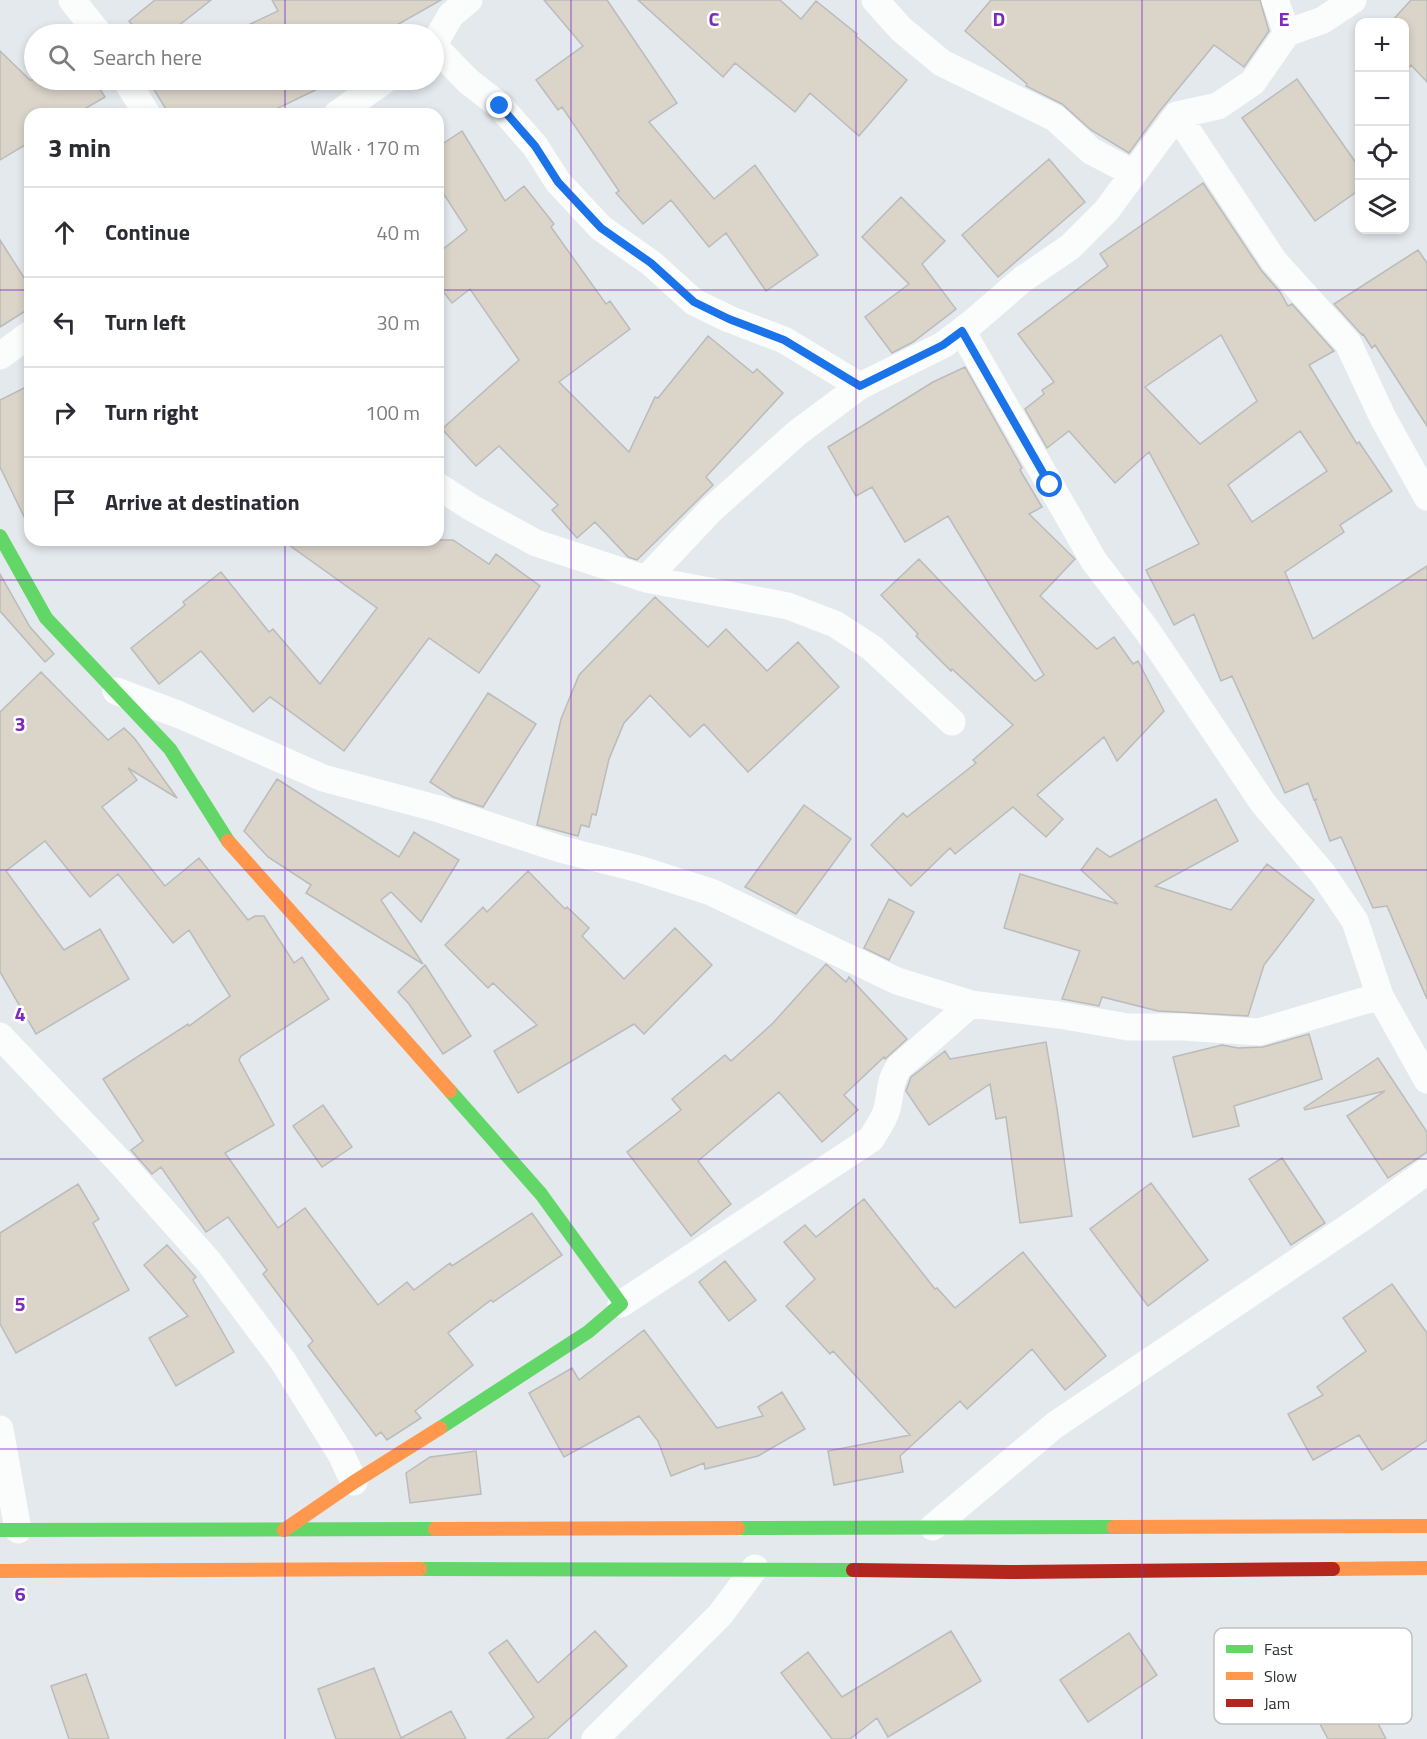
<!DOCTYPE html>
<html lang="en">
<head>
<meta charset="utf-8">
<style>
	body { margin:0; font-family:"Titillium Web",sans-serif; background:#f2f2f3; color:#2b2b33 }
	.controls { position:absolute; right:18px; top:18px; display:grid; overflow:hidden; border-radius:12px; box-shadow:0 3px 9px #0003 }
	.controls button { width:54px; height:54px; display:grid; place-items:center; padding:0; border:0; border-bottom:2px solid #e1e1e2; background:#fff; color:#2b2b33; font:30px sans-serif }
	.stop { position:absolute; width:18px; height:18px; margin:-14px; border:4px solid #1a73e8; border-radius:50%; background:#fff }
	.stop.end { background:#1a73e8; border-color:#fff; box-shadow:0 2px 6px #0008 }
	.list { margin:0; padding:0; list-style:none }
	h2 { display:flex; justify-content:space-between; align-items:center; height:78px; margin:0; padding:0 24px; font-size:26px }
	h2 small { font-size:20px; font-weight:400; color:#7c7c81 }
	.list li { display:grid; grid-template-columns:39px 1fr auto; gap:18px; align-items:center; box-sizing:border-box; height:90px; padding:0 24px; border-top:2px solid #e1e1e2 }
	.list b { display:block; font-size:22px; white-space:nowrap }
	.list em { font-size:20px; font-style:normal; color:#7c7c81 }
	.icon { flex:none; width:33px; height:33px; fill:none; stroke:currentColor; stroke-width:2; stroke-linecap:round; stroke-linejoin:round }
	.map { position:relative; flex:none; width:1427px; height:1739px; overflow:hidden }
	.search { position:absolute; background:#fff; box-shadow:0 3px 9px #0003; left:24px; top:24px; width:420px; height:66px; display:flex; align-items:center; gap:15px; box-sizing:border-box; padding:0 21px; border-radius:33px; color:#7c7c81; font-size:22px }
	.panel { position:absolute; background:#fff; box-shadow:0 3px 9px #0003; left:24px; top:108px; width:420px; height:438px; border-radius:18px }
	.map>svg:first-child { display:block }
	.building { fill:#dad4c9; stroke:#babbbb; stroke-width:1.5; fill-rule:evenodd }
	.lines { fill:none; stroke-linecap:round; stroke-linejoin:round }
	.street { stroke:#fbfcfc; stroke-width:27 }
	.fast { stroke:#63d668; stroke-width:14 }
	.slow { stroke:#ff974d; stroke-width:14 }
	.jam { stroke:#b3261e; stroke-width:14 }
	.route { stroke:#1a73e8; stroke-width:8 }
	.grid { fill:none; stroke:#7b2cbf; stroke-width:1.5; stroke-opacity:0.55 }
	.key { fill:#fff; stroke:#c0c2c2; stroke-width:1.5 }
	.key-label { font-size:16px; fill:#2e3235 }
	.grid-label { font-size:20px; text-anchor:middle; font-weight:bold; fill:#7b2cbf; stroke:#fff; stroke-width:5; stroke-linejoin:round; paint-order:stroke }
</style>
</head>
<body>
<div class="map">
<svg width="1427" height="1739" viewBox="0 0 1427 1739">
	<rect width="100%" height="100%" fill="#e4e9ee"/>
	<!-- building -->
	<path class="building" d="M155,0H211L168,34H139L129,21Z
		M272,0H441L381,34H229L278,11Z
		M544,0H607L677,103L649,122L714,199L755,165L818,255L766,291L726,233L709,247L671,200L643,224L616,193L619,191L562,107L558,110L536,80L583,46Z
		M638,0H780L801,19L816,1L857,34L856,36L907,80L859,136L810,93L795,112L735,63L723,77Z
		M991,0H1260L1269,31L1244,67L1214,45L1159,112L1129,153L1091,130L1062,104L1026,86L1027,84L965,31Z
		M1411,0H1427V82L1411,65L1404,73V22H1391Z
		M0,51L30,80H94L105,97L76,114H30V142L0,160Z
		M1297,79L1359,167V190L1315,221L1242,118Z
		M148,80H336L266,114H169Z
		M462,131L505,201L524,186L554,224L551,227L606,304L610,301L630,329L559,382L629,452L655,397L658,398L708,336L753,373L757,369L783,393L706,477L713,485L637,560L628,557L595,522L577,538L552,510L558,505L499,446L476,466L442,429L519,360L470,289L452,303L438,285V253L467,230L438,185V147Z
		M1049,159L1085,202L998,277L962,235Z
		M1203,183L1261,270L1280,292L1288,306L1292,304L1334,351L1309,365L1357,444L1359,442L1392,491L1340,525L1344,532L1285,572L1313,639L1427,566V999L1387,906L1373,908L1341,837L1330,841L1315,801L1317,799L1314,800L1308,783L1285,793L1232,676L1221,681L1194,614L1174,625L1146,570L1199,544L1149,452L1115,483L1069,431L1047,448L1025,409L1044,394L1042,390L1054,382L1018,334L1108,266L1100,254ZM1221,335L1257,401L1200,444L1145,387ZM1300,431L1327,471L1252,522L1228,485Z
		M901,197L945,241L922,264L956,309L913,342L892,353L865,317L909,284L862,237Z
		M0,240L30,287V308L0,327Z
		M1418,250L1427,263V426L1375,345L1372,348L1363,334L1362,335L1334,304Z
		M965,367L1022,468L1020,470L1042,507L1029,514L1075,559L1040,596L1097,649L1114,637L1133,664L1138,661L1164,711L1117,761L1104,737L1037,795L1063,819L1046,837L1013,807L955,854L950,848L911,886L871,845L903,813L907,817L976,763L973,760L1013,725L952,669L951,671L916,636L918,634L881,595L919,559L1035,681L1044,675L948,516L905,542L872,487L856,496L828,447L933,382Z
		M30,385V529L0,467V400Z
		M282,540H453L489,564L496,554L540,586L479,673L429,638L344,751L270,697L253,712L201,651L159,684L131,648L185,605L183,602L221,572L269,632L273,629L320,684L377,608Z
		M0,574L30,627L54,654L45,662L0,611Z
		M655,597L708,647L726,629L767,671L798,642L839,687L748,772L704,724L690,737L650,695L624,723L609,759L596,815L592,814L589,827L581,825L578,836L537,825L561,719L579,675Z
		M41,672L108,740L124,728L135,739L177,798L128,768L137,780L102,807L165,886L199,858L248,920L255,916H264L294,963L302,957L329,999L241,1056L239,1060L274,1125L225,1153L278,1228L305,1208L378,1305L407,1282L414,1290L450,1263L452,1266L532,1213L562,1255L493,1302L491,1300L448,1333L473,1365L415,1411L421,1418L387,1440L381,1432L376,1436L308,1346L313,1341L263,1274L267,1270L228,1217L206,1232L161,1167L152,1174L131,1150L143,1141L103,1079L188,1024L189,1026L230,996L189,930L173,943L118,874L90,897L45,841L6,871L64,950L100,929L129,979L36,1034L0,972V712Z
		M488,693L536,724L483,807L453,797L430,782Z
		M277,779L399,857L414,832L459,860L421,922L391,892L381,900L423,964L306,893L311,885L268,857L244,831Z
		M1216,799L1238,841L1155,886L1231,910L1267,864L1314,900L1264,965L1248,1016L1158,1011L1102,997L1099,1006L1062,999L1080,951L1004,928L1020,874L1118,904L1081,870L1097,848L1110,857Z
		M804,805L851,839L796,914L745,887Z
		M528,871L565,909L567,907L589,928L582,936L624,979L675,928L712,965L644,1034L634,1024L518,1093L494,1051L537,1025L493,983L488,988L445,945L483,907L487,912Z
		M889,899L914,912L889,960L864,948Z
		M826,964L846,982L849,977L907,1039L885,1059L884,1057L844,1095L858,1110L822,1142L779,1092L698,1161L731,1204L691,1236L627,1152L681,1110L672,1099L725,1055L731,1061L773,1023Z
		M425,965L471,1036L443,1054L409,1004L398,992Z
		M1309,1034L1322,1079L1234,1106L1239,1126L1193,1137L1173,1057L1222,1045L1238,1048L1263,1047Z
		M1046,1042L1057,1108L1072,1216L1020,1223L1006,1117L996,1119L990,1084L929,1125L906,1091L911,1077L945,1051L950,1059Z
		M1378,1058L1427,1132V1152L1388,1178L1347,1116L1385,1091L1305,1110L1304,1108Z
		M323,1105L352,1147L322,1167L293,1126Z
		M1282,1158L1325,1223L1291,1245L1249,1179Z
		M1151,1183L1208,1260L1148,1306L1090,1229Z
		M78,1184L99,1219L93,1223L129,1290L16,1353L0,1324V1233Z
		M864,1199L935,1289L937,1288L955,1308L1023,1252L1106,1356L1065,1390L1032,1349L967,1409L960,1401L900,1456L903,1472L834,1485L828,1451L910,1435L833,1351L830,1354L786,1306L815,1279L784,1242L805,1225L816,1237Z
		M167,1245L196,1277L193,1280L234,1352L176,1386L149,1338L188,1316L144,1265Z
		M725,1261L756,1300L729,1321L699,1282Z
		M1392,1284L1427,1333V1440L1382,1470L1359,1435L1313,1460L1288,1414L1323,1395L1317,1387L1366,1351L1343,1318Z
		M644,1330L717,1428L763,1416L758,1407L782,1392L805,1429L758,1456L705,1469L704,1463L671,1476L658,1441L639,1416L564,1457L529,1393L572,1368L579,1380Z
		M476,1451L481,1494L410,1503L406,1473L430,1457Z
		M595,1631L627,1666L547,1739H506L534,1717L489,1653L507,1640L538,1683Z
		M951,1631L981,1681L888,1737L877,1718L850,1739H832L781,1673L808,1652L842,1697Z
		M1129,1633L1157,1675L1088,1722L1060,1680Z
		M374,1668L401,1738L451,1711L466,1739H336L318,1689Z
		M86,1674L109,1739H69L51,1686Z
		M1357,1683L1386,1739H1328L1311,1707Z"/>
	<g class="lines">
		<!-- street -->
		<path class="street" d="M72,0L99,34
			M875,0L901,29L942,63L1055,118L1091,151L1133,173
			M1275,0L1287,33
			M434,44L451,15L469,0
			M434,46L468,81L500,106L535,146L558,182L601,228L651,263L694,302L729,319L784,340L860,386
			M126,80L147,114
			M337,114L385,80
			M1177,115L1274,261L1348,343L1383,418L1427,497
			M962,331L1094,561L1146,629L1263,803L1323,874L1355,921L1380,996L1427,1080
			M0,356L30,334
			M438,486L472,508L536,543L646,579L788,606L835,624L872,648L952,722
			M646,579L711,510L797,433L860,386L943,345L972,323L1023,279L1070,247L1106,211L1177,115L1218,106L1253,82L1287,33L1323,20L1353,0
			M116,691L180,715L323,778L439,809L560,849L639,869L711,892L897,981L971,1004L1059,1015L1128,1027H1183L1259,1032L1380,996
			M0,1036L120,1162L209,1262L283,1361L341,1454L354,1482
			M621,1304L871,1139C877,1129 884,1120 887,1109C891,1093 889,1081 899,1067L971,1004
			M0,1429L18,1530
			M933,1527L1055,1425L1362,1218L1427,1171
			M595,1739L720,1615L755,1568"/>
		<!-- fast -->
		<path class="fast" d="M0,536L46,618L170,749L228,841
			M440,1428L588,1332L621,1304L541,1194L450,1091
			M738,1528L1114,1527
			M0,1530L435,1529
			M420,1569L853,1570"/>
		<!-- slow -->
		<path class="slow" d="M228,841L450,1091
			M1114,1527L1427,1526
			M435,1529L738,1528
			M284,1530L354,1482L440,1428
			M1333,1569L1427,1568
			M0,1571L420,1569"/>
		<!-- jam -->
		<path class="jam" d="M853,1570L1009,1572L1333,1569"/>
	</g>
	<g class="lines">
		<!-- route -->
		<path class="route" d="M500,106L535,146L558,182L601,228L651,263L694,302L729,319L784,340L860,386L943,345L962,331L1050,485"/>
	</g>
	<!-- grid -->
	<path class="grid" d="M285,0V34M571,0V1739M856,0V1739M1142,0V1739M285,80V114M0,290H30M438,290H1427M285,540V1739M0,580H1427M0,870H1427M0,1159H1427M0,1449H1427"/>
	<!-- legend -->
	<rect x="1214" y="1628" width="198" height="96" rx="9" class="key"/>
	<rect x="1226" y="1645" width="27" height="8" fill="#63d668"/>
	<rect x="1226" y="1672" width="27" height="8" fill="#ff974d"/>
	<rect x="1226" y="1699" width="27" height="8" fill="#b3261e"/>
	<g class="key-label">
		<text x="1264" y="1655">Fast</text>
		<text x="1264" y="1682">Slow</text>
		<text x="1264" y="1709">Jam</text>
	</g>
	<g class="grid-label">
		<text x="714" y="26">C</text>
		<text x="999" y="26">D</text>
		<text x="1284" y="26">E</text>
		<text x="20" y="731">3</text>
		<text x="20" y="1021">4</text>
		<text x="20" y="1311">5</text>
		<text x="20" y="1601">6</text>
	</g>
</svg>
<div class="controls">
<button>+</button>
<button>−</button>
<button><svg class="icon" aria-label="locate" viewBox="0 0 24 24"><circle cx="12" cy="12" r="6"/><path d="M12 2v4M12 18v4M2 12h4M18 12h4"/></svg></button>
<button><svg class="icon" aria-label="layers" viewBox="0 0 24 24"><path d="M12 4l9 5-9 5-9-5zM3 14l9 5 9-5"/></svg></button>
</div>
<div class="stop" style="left:1050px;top:485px"></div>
<div class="stop end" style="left:500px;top:106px"></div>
<div class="search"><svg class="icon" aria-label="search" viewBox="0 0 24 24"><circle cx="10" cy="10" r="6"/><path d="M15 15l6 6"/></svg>Search here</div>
<section class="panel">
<h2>3 min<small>Walk · 170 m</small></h2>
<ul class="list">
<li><svg class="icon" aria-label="ahead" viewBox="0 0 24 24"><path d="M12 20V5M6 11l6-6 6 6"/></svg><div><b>Continue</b></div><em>40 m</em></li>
<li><svg class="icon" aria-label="left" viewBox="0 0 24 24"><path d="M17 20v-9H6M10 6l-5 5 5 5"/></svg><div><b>Turn left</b></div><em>30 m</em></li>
<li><svg class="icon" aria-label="right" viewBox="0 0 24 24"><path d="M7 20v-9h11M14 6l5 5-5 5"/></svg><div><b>Turn right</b></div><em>100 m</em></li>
<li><svg class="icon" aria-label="arrive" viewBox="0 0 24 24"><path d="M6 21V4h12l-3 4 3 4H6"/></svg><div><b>Arrive at destination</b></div></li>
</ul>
</section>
</div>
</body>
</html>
